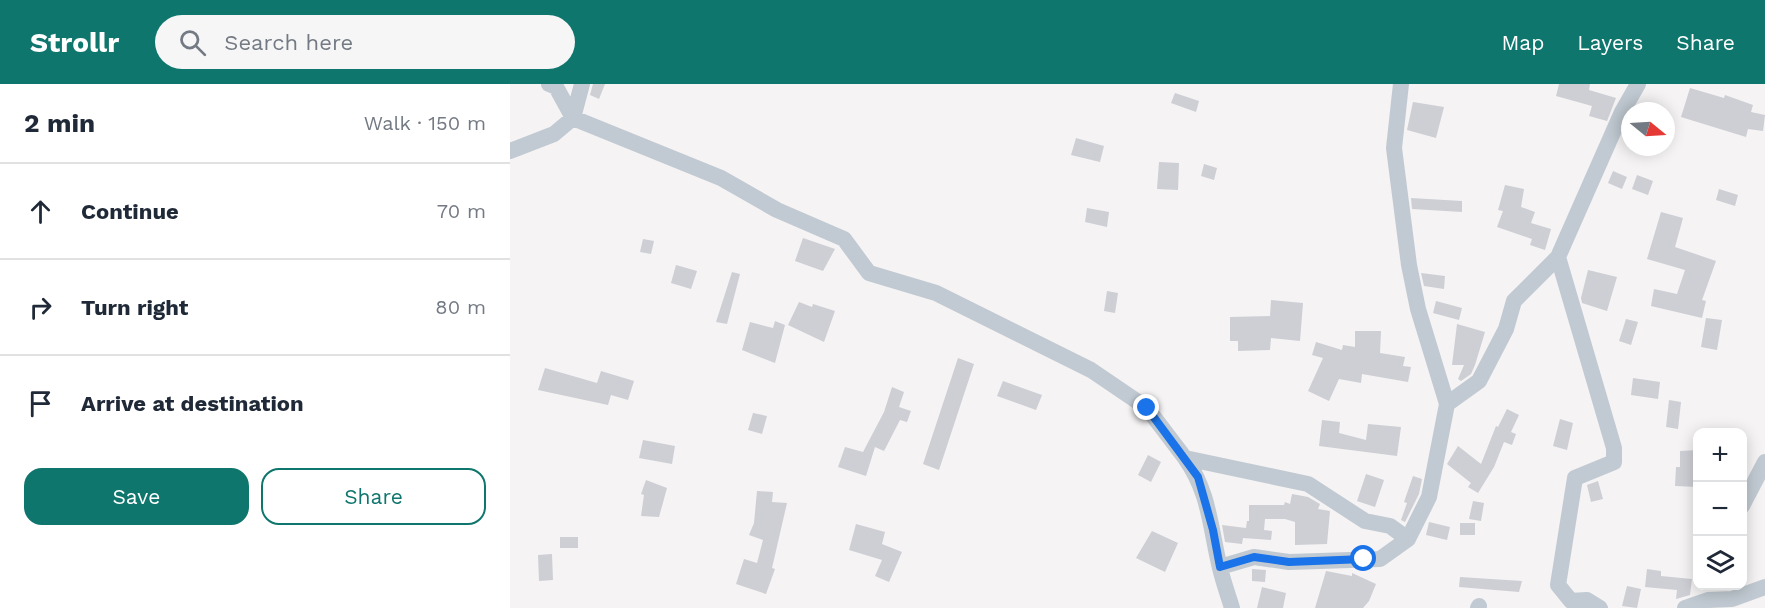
<!DOCTYPE html>
<html lang="en">
<head>
<meta charset="utf-8">
<style>
	body { margin:0; font-family:"Work Sans",sans-serif; background:#f6f6f7; color:#1f2937 }
	.controls { position:absolute; right:18px; bottom:18px; display:grid; overflow:hidden; border-radius:12px; box-shadow:0 3px 15px #0003 }
	.controls button { width:54px; height:54px; display:grid; place-items:center; padding:0; border:0; border-bottom:2px solid #e0e1e3; background:#fff; color:#1f2937; font:30px sans-serif }
	.compass { position:absolute; left:1111px; top:18px; width:54px; height:54px; border-radius:50%; background:#fff; box-shadow:0 3px 15px #0003; rotate:108deg }
	.stop { position:absolute; width:18px; height:18px; margin:-14px; border:4px solid #1a73e8; border-radius:50%; background:#fff }
	.stop.end { background:#1a73e8; border-color:#fff; box-shadow:0 2px 6px #0008 }
	.list { margin:0; padding:0; list-style:none }
	h2 { display:flex; justify-content:space-between; align-items:center; height:78px; margin:0; padding:0 24px; font-size:26px }
	h2 small { font-size:20px; font-weight:400; color:#747a83 }
	.list li { display:grid; grid-template-columns:39px 1fr auto; gap:18px; align-items:center; box-sizing:border-box; height:96px; padding:0 24px; border-top:2px solid #e0e1e3 }
	.list b { display:block; font-size:22px; white-space:nowrap }
	.list em { font-size:20px; font-style:normal; color:#747a83 }
	.actions { display:flex; gap:12px; padding:18px 24px }
	.actions a { flex:1; padding:14px 0; border:2px solid #0f766e; border-radius:18px; text-align:center; font-size:21px; color:#0f766e }
	.actions .main { background:#0f766e; color:#fff }
	.icon { flex:none; width:33px; height:33px; fill:none; stroke:currentColor; stroke-width:2; stroke-linecap:round; stroke-linejoin:round }
	.map { position:relative; flex:none; width:1255px; height:524px; overflow:hidden }
	header { display:flex; align-items:center; gap:36px; box-sizing:border-box; height:84px; padding:0 30px; background:#0f766e; color:#fff }
	header strong { font-size:28px }
	nav { display:flex; gap:33px; margin-inline-start:auto; font-size:21px }
	.search { width:420px; height:54px; background:#f6f6f7; display:flex; align-items:center; gap:15px; box-sizing:border-box; padding:0 21px; border-radius:33px; color:#747a83; font-size:22px }
	main { display:flex }
	aside { flex:1; background:#fff }
	.map>svg:first-child { display:block }
	.building { fill:#cdcfd5 }
	.lines { fill:none; stroke-linecap:round; stroke-linejoin:round }
	.minor { stroke:#c1cad2; stroke-width:16 }
	.route { stroke:#1a73e8; stroke-width:8 }
</style>
</head>
<body>
<header>
<strong>Strollr</strong>
<div class="search"><svg class="icon" aria-label="search" viewBox="0 0 24 24"><circle cx="10" cy="10" r="6"/><path d="M15 15l6 6"/></svg>Search here</div>
<nav><a>Map</a><a>Layers</a><a>Share</a></nav>
</header>
<main>
<aside>
<h2>2 min<small>Walk · 150 m</small></h2>
<ul class="list">
<li><svg class="icon" aria-label="ahead" viewBox="0 0 24 24"><path d="M12 20V5M6 11l6-6 6 6"/></svg><div><b>Continue</b></div><em>70 m</em></li>
<li><svg class="icon" aria-label="right" viewBox="0 0 24 24"><path d="M7 20v-9h11M14 6l5 5-5 5"/></svg><div><b>Turn right</b></div><em>80 m</em></li>
<li><svg class="icon" aria-label="arrive" viewBox="0 0 24 24"><path d="M6 21V4h12l-3 4 3 4H6"/></svg><div><b>Arrive at destination</b></div></li>
</ul>
<div class="actions"><a class="main">Save</a><a>Share</a></div>
</aside>
<div class="map">
<svg width="1255" height="524" viewBox="0 0 1255 524">
	<rect width="100%" height="100%" fill="#f5f3f3"/>
	<!-- building -->
	<path class="building" d="M83,0H95L89,15L80,11Z
		M1049,0H1080L1079,6L1106,14L1097,37L1079,32L1082,22L1046,12Z
		M1180,4L1214,14L1215,11L1243,21L1241,28L1255,31L1253,47L1238,45L1236,53L1171,33Z
		M665,9L689,17L686,28L661,19Z
		M903,18L934,23L926,54L897,46Z
		M566,54L594,62L590,78L561,71Z
		M649,78L669,79L668,106L647,105Z
		M694,80L707,84L704,96L691,92Z
		M1103,87L1117,93L1112,105L1098,99Z
		M1127,91L1143,97L1138,111L1122,105Z
		M995,101L1014,105L1011,123L1025,128L1021,139L1041,145L1035,166L1020,161L1022,155L987,143L993,127L988,126Z
		M1209,105L1228,111L1225,122L1206,116Z
		M901,114L952,117V128L902,125Z
		M577,124L599,128L597,143L575,138Z
		M1151,128L1173,134L1165,163L1206,177L1192,216L1196,217L1192,234L1141,222L1144,205L1167,210L1175,186L1137,175Z
		M293,154L325,165L313,187L285,177Z
		M133,155L144,157L141,170L130,168Z
		M166,181L187,187L181,205L161,199Z
		M1078,186L1107,193L1097,227L1072,219L1071,214Z
		M222,188L230,190L217,240L206,238Z
		M911,189L935,192L934,205L914,202Z
		M597,207L608,209L605,229L594,227Z
		M761,216L793,219L790,257L761,254L760,266L728,267V257H720V233L760,232Z
		M926,217L952,224L949,236L923,229Z
		M289,218L302,223L303,220L325,227L314,258L278,241Z
		M1196,234L1212,236L1207,266L1191,263Z
		M1116,235L1128,238L1121,261L1109,257Z
		M265,237L275,241L265,279L232,266L240,238L263,244Z
		M947,240L975,248L965,281L961,290L951,297L948,295L954,281H942Z
		M845,247H871L870,269L895,273L893,282L901,283L898,298L852,290L851,299L829,295L819,317L798,307L813,274L802,271L806,258L832,266L833,261L845,263Z
		M448,274L464,280L429,386L413,380Z
		M35,284L87,299L91,287L124,297L118,316L101,311L98,321L28,306Z
		M1123,294L1150,298L1148,315L1121,311Z
		M493,297L532,311L526,326L487,312Z
		M382,303L394,308L389,323L401,327L397,338L390,336L374,367L365,363L356,392L328,383L335,363L353,368L374,328Z
		M1159,316L1171,318L1168,345L1156,343Z
		M997,325L1009,331L1001,348L1006,350L1002,361L994,358L984,383L968,409L958,403L961,399L937,380L948,362L971,380L986,342L988,343Z
		M243,329L257,332L252,350L238,346Z
		M1050,335L1063,339L1057,366L1043,362Z
		M812,336L830,338L829,349L856,356L858,340L891,343L887,372L809,362Z
		M133,356L165,362L162,380L129,374Z
		M1188,366V403L1165,402L1166,383H1170V367Z
		M638,371L651,378L641,398L628,391Z
		M856,390L874,396L865,423L847,417Z
		M903,392L912,395L909,410L895,438L891,436L897,419L894,418Z
		M136,396L157,404L149,433L131,432L134,411L131,410Z
		M1088,397L1093,415L1081,418L1077,401Z
		M247,407L263,408L262,418L277,419L262,484L265,485L256,510L226,500L234,475L247,479L253,456L239,451L244,439Z
		M782,410L798,413L810,420L808,425L820,427L817,460L785,461V438L775,435H755L754,446L762,447L761,456L733,454L732,460L715,458L712,441L736,444L737,437H739V421H774L775,418L780,420Z
		M963,417L974,419L971,437L959,435Z
		M919,438L940,443L937,456L916,451Z
		M950,439H965V451H950Z
		M346,440L375,448L372,460L392,468L379,498L365,492L372,476L339,466Z
		M642,447L668,459L655,488L626,474Z
		M50,453H68V464H50Z
		M42,470L43,496L29,497L28,471Z
		M742,485L756,486L755,498L742,497Z
		M1137,485L1151,487V492L1182,495L1180,511L1166,515L1167,506L1135,503Z
		M816,487L842,492V489L866,500L859,517L853,524H805Z
		M950,493L1012,497L1009,508L949,503Z
		M1117,502L1131,505L1127,524L1112,522Z
		M752,503L776,509L773,524H747Z"/>
	<g class="lines">
		<!-- minor -->
		<path class="minor" d="M39,0L46,3L63,34
			M891,0L884,64L899,181L908,225L937,320L969,297L996,245L1004,217L1048,173L1104,364V378L1065,394L1048,501L1061,517L1077,516L1090,524
			M63,34L72,0
			M0,67L44,50L63,34L211,94L267,126L334,155L359,189L426,209L581,286L637,324L675,374L798,400L855,437L880,442L898,455L919,413L937,320
			M1048,173L1112,28L1128,0
			M675,374C700,409 700,444 710,484C713,497 718,511 722,524
			M1232,422L1255,378
			M710,483L744,473L779,478L870,475L898,455
			M968,524L969,522
			M1175,524L1198,516L1222,515L1255,503"/>
	</g>
	<g class="lines">
		<!-- route -->
		<path class="route" d="M637,324L688,393L703,446L710,483L744,473L779,478L854,475"/>
	</g>
</svg>
<div class="controls">
<button>+</button>
<button>−</button>
<button><svg class="icon" aria-label="layers" viewBox="0 0 24 24"><path d="M12 4l9 5-9 5-9-5zM3 14l9 5 9-5"/></svg></button>
</div>
<svg class="compass" viewBox="-18 -18 36 36"><path d="M0-13l5 13h-10z" fill="#e53935"/><path d="M0 13l5-13h-10z" fill="#747a83"/></svg>
<div class="stop" style="left:854px;top:475px"></div>
<div class="stop end" style="left:637px;top:324px"></div>
</div>
</main>
</body>
</html>
